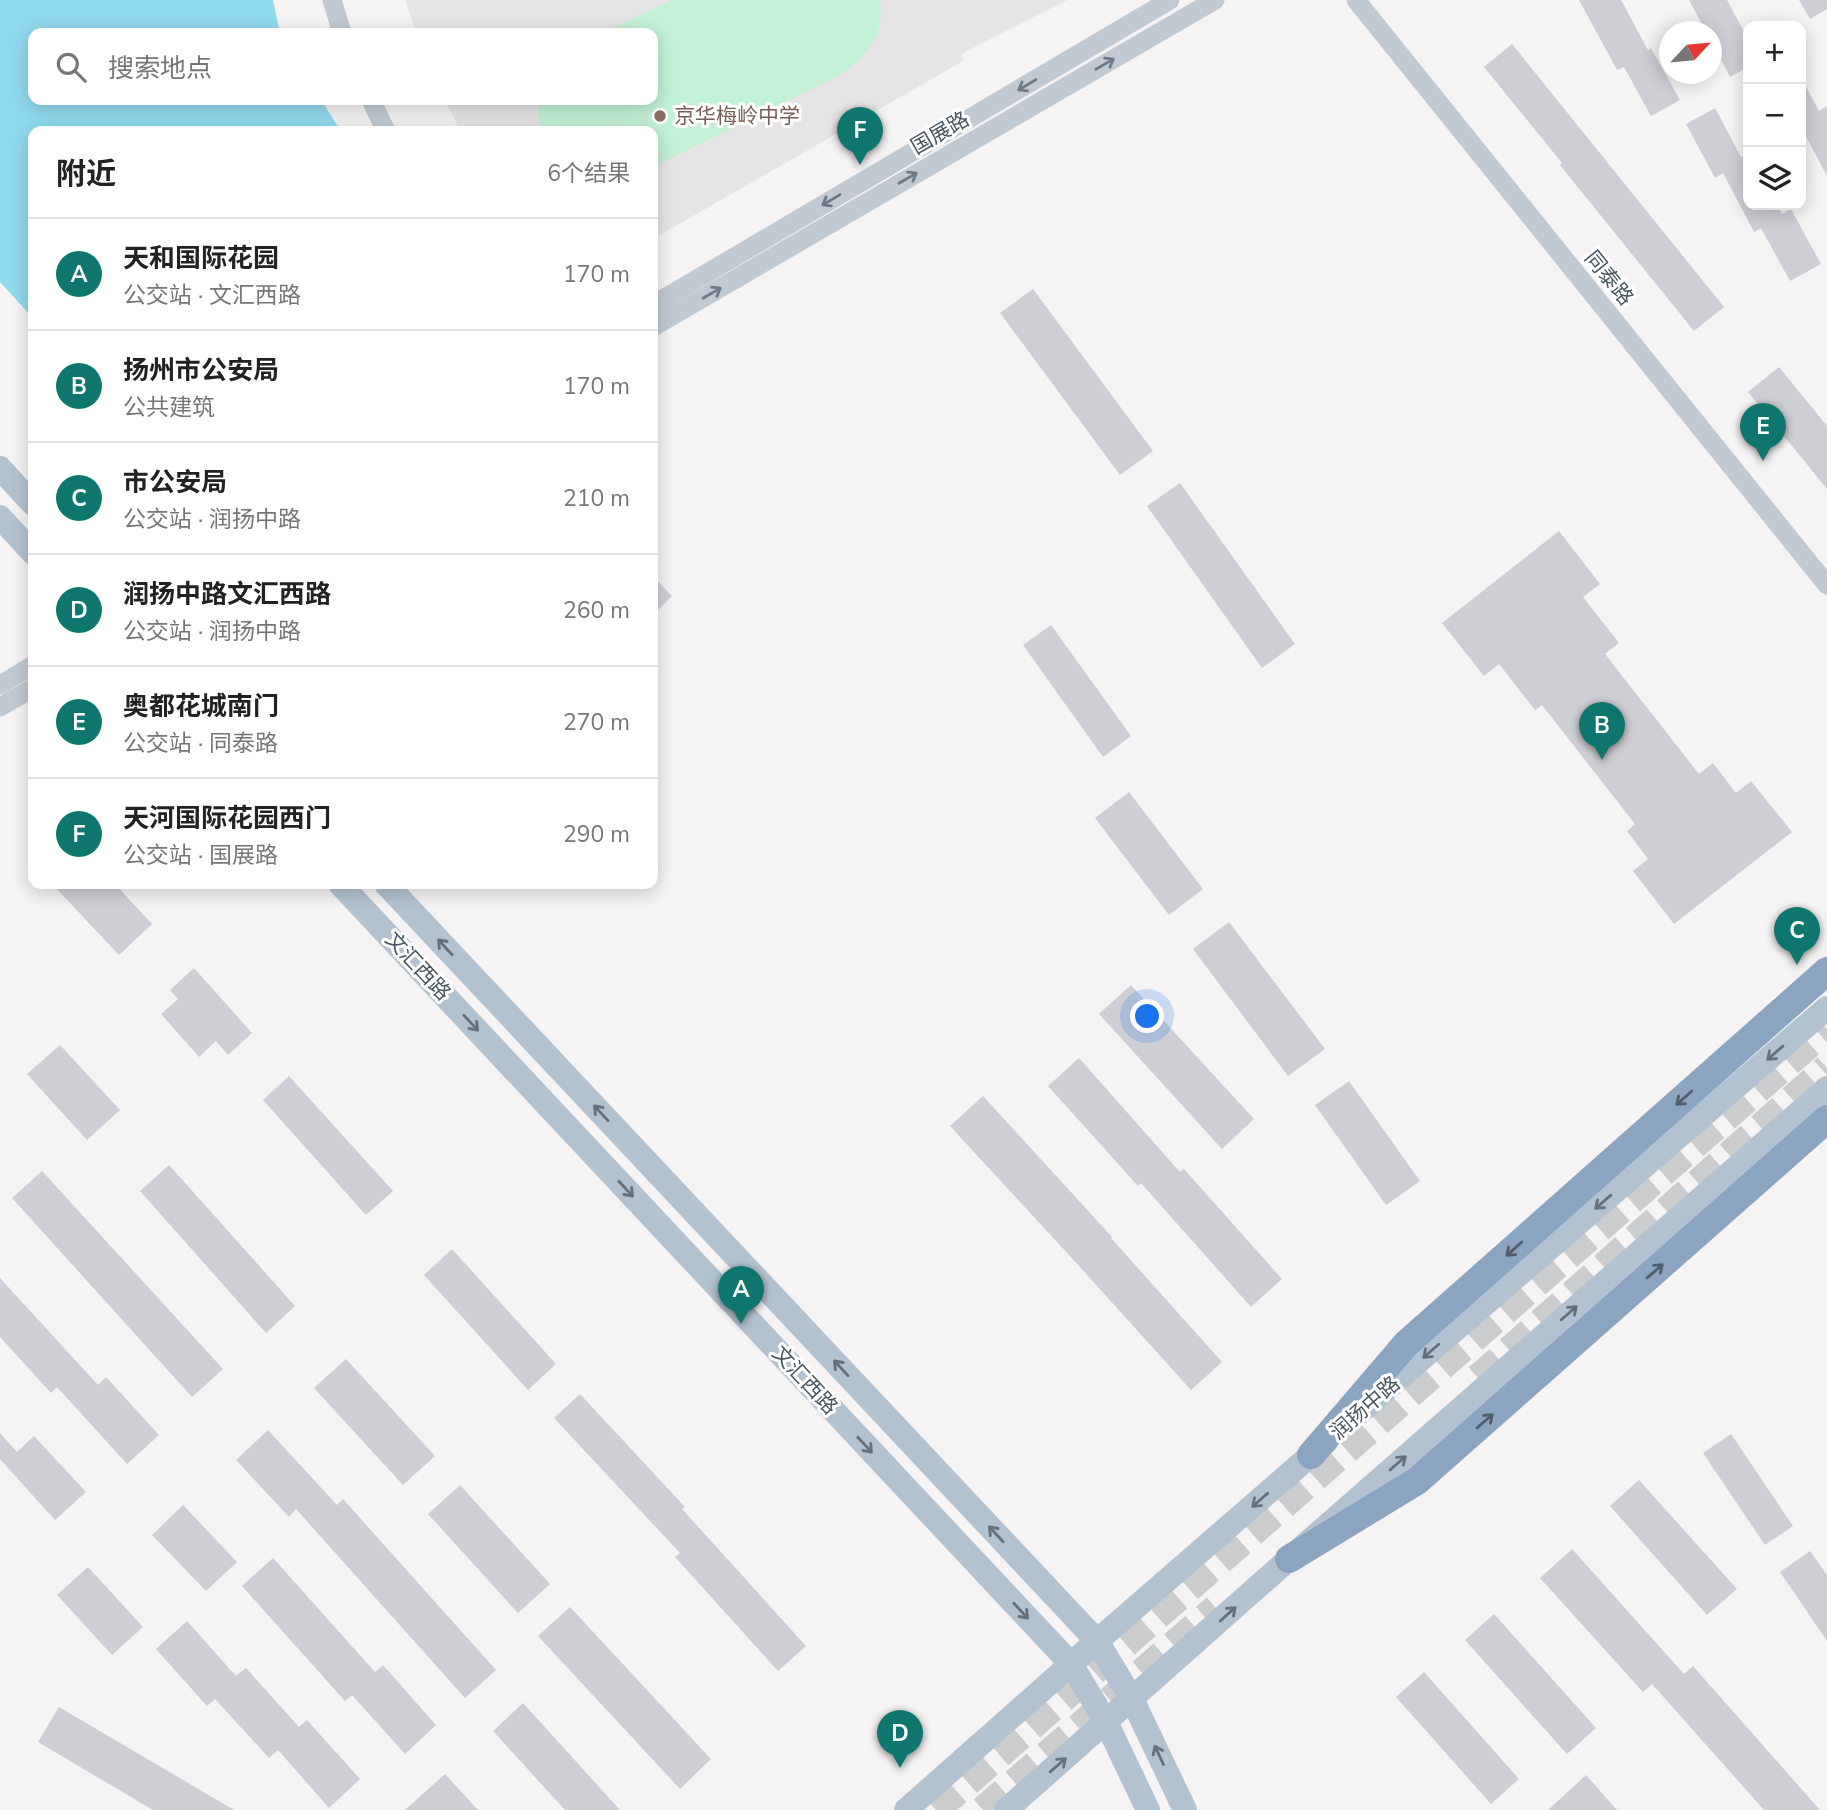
<!DOCTYPE html>
<html lang="zh">
<head>
<meta charset="utf-8">
<style>
	body { margin:0; font-family:"Nunito Sans","Noto Sans SC",sans-serif; background:#f2f2f2; color:#222 }
	.controls { position:absolute; right:21px; top:21px; display:grid; overflow:hidden; border-radius:14px; box-shadow:0 4px 18px #0003 }
	.controls button { width:63px; height:63px; display:grid; place-items:center; padding:0; border:0; border-bottom:2px solid #e0e0e0; background:#fff; color:#222; font:35px sans-serif }
	.compass { position:absolute; left:1659px; top:21px; width:63px; height:63px; border-radius:50%; background:#fff; box-shadow:0 4px 18px #0003; rotate:64deg }
	.you { position:absolute; left:1148px; top:1017px; width:24px; height:24px; margin:-18px; border:5px solid #fff; border-radius:50%; background:#1a73e8; box-shadow:0 0 0 10px #1a73e833 }
	.badge { display:grid; place-items:center; width:46px; height:46px; border-radius:50%; background:#0f766e; color:#fff; font-size:23px; font-weight:700 }
	.pin { position:absolute; translate:-50% -58px; filter:drop-shadow(0 2px 4px #0008) }
	.pin::after { content:''; position:absolute; top:37px; width:24px; height:21px; background:inherit; clip-path:polygon(0 0,100% 0,50% 100%) }
	.list { margin:0; padding:0; list-style:none }
	h2 { display:flex; justify-content:space-between; align-items:center; height:91px; margin:0; padding:0 28px; font-size:30px }
	h2 small { font-size:23px; font-weight:400; color:#767676 }
	.list li { display:grid; grid-template-columns:46px 1fr auto; gap:21px; align-items:center; box-sizing:border-box; height:112px; padding:0 28px; border-top:2px solid #e0e0e0 }
	.list b { display:block; font-size:26px; white-space:nowrap }
	.list p { margin:0; font-size:23px; white-space:nowrap; color:#767676 }
	.list em { font-size:23px; font-style:normal; color:#767676 }
	.icon { flex:none; width:38px; height:38px; fill:none; stroke:currentColor; stroke-width:2; stroke-linecap:round; stroke-linejoin:round }
	.map { position:relative; flex:none; width:1827px; height:1810px; overflow:hidden }
	.search { position:absolute; background:#fff; box-shadow:0 4px 18px #0003; left:28px; top:28px; width:630px; height:77px; display:flex; align-items:center; gap:18px; box-sizing:border-box; padding:0 24px; border-radius:14px; color:#767676; font-size:26px }
	.panel { position:absolute; background:#fff; box-shadow:0 4px 18px #0003; left:28px; top:126px; width:630px; height:763px; border-radius:14px }
	.map>svg:first-child { display:block }
	.education { fill:#e6e4e5 }
	.green { fill:#c3f1d5 }
	.water { fill:#90daee }
	.building { fill:#cdcfd5 }
	.lines { fill:none; stroke-linecap:round; stroke-linejoin:round }
	.highway-tunnel { stroke:#caccce; stroke-width:28; stroke-dasharray:28 14; stroke-linecap:butt }
	.minor { stroke:#c1cad2; stroke-width:19 }
	.major { stroke:#b3c2d1; stroke-width:24 }
	.highway { stroke:#8ba5c1; stroke-width:28 }
	.oneway { stroke:#6e7983 }
	.oneway2 { stroke:#64717d }
	.oneway3 { stroke:#505e6b }
	.education-dot { fill:#8d6e63; stroke:#fff; stroke-width:2.5 }
	.labels { text-anchor:middle; dominant-baseline:central; stroke-width:6; stroke-linejoin:round; paint-order:stroke }
	.education-label { font-size:21px; fill:#785e54; stroke:#fff; text-anchor:start }
	.street-label { font-size:21px; fill:#4a5661; stroke:#fff }
</style>
</head>
<body>
<div class="map">
<svg width="1827" height="1810" viewBox="0 0 1827 1810">
	<rect width="100%" height="100%" fill="#f5f3f3"/>
	<!-- education -->
	<path class="education" d="M405,0H1067L961,54L963,61L653,239V131H460L445,100H653V33H417Z"/>
	<!-- green -->
	<path class="green" d="M671,0H880C884,38 869,53 840,75L653,167V131H541L538,117V100H653V33H602Z"/>
	<!-- water -->
	<path class="water" d="M0,0H273L280,33H33V100H321L341,131H33V318L0,282Z"/>
	<!-- building -->
	<path class="building" d="M1579,0H1621L1648,50L1651,48L1680,100L1651,116L1624,67L1617,70Z
		M1689,0H1727L1748,39V67L1730,77L1712,42V32H1706Z
		M1799,0H1827V9L1810,19Z
		M1512,44L1724,307L1694,331L1560,165L1562,163L1484,67Z
		M1801,77L1819,111L1827,106V176L1801,127Z
		M1715,108L1741,157L1748,153V205H1777L1782,214L1791,209L1821,264L1790,281L1761,228L1754,232L1723,173L1715,178L1686,124Z
		M1033,289L1153,451L1120,475L1000,313Z
		M1779,367L1827,426V489L1748,392Z
		M1180,483L1295,644L1262,668L1147,506Z
		M1559,531L1600,584L1583,597L1619,643L1605,654L1699,774L1713,763L1736,793L1751,781L1792,832L1674,924L1633,871L1648,859L1627,831L1635,824L1542,705L1535,710L1499,664L1484,676L1442,623Z
		M653,576L672,596L653,615Z
		M1051,625L1131,736L1103,757L1023,645Z
		M1129,792L1203,889L1169,915L1095,818Z
		M52,884H115L152,924L119,955Z
		M1229,922L1325,1049L1288,1076L1193,949Z
		M194,968L252,1033L228,1055L216,1041L199,1057L161,1014L178,999L170,990Z
		M1131,985L1254,1119L1222,1149L1099,1014Z
		M60,1045L120,1110L87,1140L27,1074Z
		M1079,1058L1180,1172L1184,1169L1282,1279L1251,1307L1141,1183L1138,1186L1048,1086Z
		M289,1076L393,1191L366,1215L263,1100Z
		M1349,1081L1420,1181L1386,1205L1315,1105Z
		M983,1096L1112,1237L1111,1238L1222,1362L1191,1390L1080,1267L950,1126Z
		M169,1165L295,1306L266,1333L140,1191Z
		M42,1171L223,1369L192,1397L12,1198Z
		M452,1249L556,1364L528,1390L424,1275Z
		M0,1278L98,1385L106,1377L159,1435L127,1464L57,1387L51,1393L0,1337Z
		M346,1359L435,1456L403,1485L314,1388Z
		M580,1394L685,1507L682,1509L806,1646L778,1671L675,1557L680,1553L554,1418Z
		M268,1430L337,1505L343,1499L496,1670L465,1698L296,1509L289,1517L236,1460Z
		M0,1433L17,1452L34,1436L86,1492L55,1520L0,1459Z
		M1731,1434L1793,1526L1765,1545L1703,1453Z
		M1639,1480L1737,1589L1707,1615L1610,1506Z
		M460,1485L550,1584L518,1613L428,1514Z
		M183,1505L237,1562L206,1591L152,1535Z
		M1572,1549L1684,1674L1693,1666L1820,1810H1764L1652,1684L1643,1692L1540,1578Z
		M1810,1551L1827,1575V1641L1780,1572Z
		M273,1558L375,1672L383,1665L436,1725L405,1754L352,1695L345,1701L242,1586Z
		M88,1567L143,1627L112,1655L57,1595Z
		M570,1607L711,1759L680,1789L538,1636Z
		M1494,1614L1596,1728L1567,1754L1465,1640Z
		M187,1621L236,1676L246,1668L299,1727L307,1720L360,1779L329,1808L278,1750L269,1758L215,1699L207,1706L156,1649Z
		M1424,1672L1519,1779L1491,1804L1396,1697Z
		M523,1703L620,1810H565L493,1731Z
		M59,1707L234,1810H153L38,1742Z
		M445,1774L478,1810H405Z
		M1586,1775L1617,1810H1548Z"/>
	<g class="lines">
		<!-- highway-tunnel -->
		<path class="highway-tunnel" d="M1478,1378L1827,1068
			M936,1810L1827,1029
			M983,1810L1216,1608"/>
		<!-- minor -->
		<path class="minor" d="M332,0L342,33
			M1356,0L1827,585
			M371,100L386,131
			M653,305L1170,0
			M653,327L1215,0
			M0,685L33,665
			M0,707L33,688"/>
		<!-- major -->
		<path class="major" d="M0,468L33,504
			M0,517L33,553
			M340,884L1071,1664L1106,1722L1148,1810
			M386,884L1097,1641L1132,1699L1185,1810
			M1359,1413L1827,1008
			M906,1810L1097,1641L1326,1442
			M1006,1810L1289,1559L1827,1088"/>
		<!-- highway -->
		<path class="highway" d="M1311,1455L1406,1344L1827,971
			M1289,1559L1417,1481L1827,1119"/>
	</g>
	<!-- one-way arrows -->
	<defs><path id="oneway-shaft" d="M-6 0H5M1.5-3L5.5 0L1.5 3" fill="none" stroke-width="1.6" stroke-linecap="round" stroke-linejoin="round" transform="scale(1.75)"/></defs>
	<g class="oneway">
		<use href="#oneway-shaft" transform="translate(1105 64) rotate(-30)"/>
		<use href="#oneway-shaft" transform="translate(1027 85) rotate(149)"/>
		<use href="#oneway-shaft" transform="translate(908 178) rotate(-30)"/>
		<use href="#oneway-shaft" transform="translate(831 200) rotate(149)"/>
		<use href="#oneway-shaft" transform="translate(712 293) rotate(-30)"/>
	</g>
	<g class="oneway2">
		<use href="#oneway-shaft" transform="translate(445 947) rotate(-133)"/>
		<use href="#oneway-shaft" transform="translate(471 1023) rotate(47)"/>
		<use href="#oneway-shaft" transform="translate(1775 1053) rotate(139)"/>
		<use href="#oneway-shaft" transform="translate(601 1113) rotate(-133)"/>
		<use href="#oneway-shaft" transform="translate(626 1189) rotate(47)"/>
		<use href="#oneway-shaft" transform="translate(1603 1202) rotate(139)"/>
		<use href="#oneway-shaft" transform="translate(1569 1313) rotate(-41)"/>
		<use href="#oneway-shaft" transform="translate(1431 1351) rotate(139)"/>
		<use href="#oneway-shaft" transform="translate(841 1368) rotate(-133)"/>
		<use href="#oneway-shaft" transform="translate(865 1445) rotate(47)"/>
		<use href="#oneway-shaft" transform="translate(1398 1463) rotate(-41)"/>
		<use href="#oneway-shaft" transform="translate(1260 1500) rotate(139)"/>
		<use href="#oneway-shaft" transform="translate(996 1534) rotate(-133)"/>
		<use href="#oneway-shaft" transform="translate(1021 1611) rotate(47)"/>
		<use href="#oneway-shaft" transform="translate(1228 1614) rotate(-42)"/>
		<use href="#oneway-shaft" transform="translate(1159 1755) rotate(-115)"/>
		<use href="#oneway-shaft" transform="translate(1058 1765) rotate(-41)"/>
	</g>
	<g class="oneway3">
		<use href="#oneway-shaft" transform="translate(1684 1098) rotate(138)"/>
		<use href="#oneway-shaft" transform="translate(1514 1249) rotate(138)"/>
		<use href="#oneway-shaft" transform="translate(1655 1271) rotate(-41)"/>
		<use href="#oneway-shaft" transform="translate(1485 1421) rotate(-41)"/>
	</g>
	<!-- markers -->
	<circle class="education-dot" cx="660" cy="116" r="7"/>
	<g class="labels">
		<!-- education labels -->
		<g class="education-label">
			<text x="674" y="116">京华梅岭中学</text>
		</g>
		<!-- street labels -->
		<g class="street-label">
			<text transform="translate(940 133) rotate(-30)">国展路</text>
			<text transform="translate(1609 278) rotate(51)">同泰路</text>
			<text transform="translate(418 966) rotate(47)">文汇西路</text>
			<text transform="translate(805 1380) rotate(47)">文汇西路</text>
			<text transform="translate(1365 1408) rotate(-41)">润扬中路</text>
		</g>
	</g>
</svg>
<div class="controls">
<button>+</button>
<button>−</button>
<button><svg class="icon" aria-label="layers" viewBox="0 0 24 24"><path d="M12 4l9 5-9 5-9-5zM3 14l9 5 9-5"/></svg></button>
</div>
<svg class="compass" viewBox="-18 -18 36 36"><path d="M0-13l5 13h-10z" fill="#e53935"/><path d="M0 13l5-13h-10z" fill="#767676"/></svg>
<div class="you"></div>
<div class="pin badge" style="left:741px;top:1324px">A</div>
<div class="pin badge" style="left:1602px;top:760px">B</div>
<div class="pin badge" style="left:1797px;top:965px">C</div>
<div class="pin badge" style="left:900px;top:1768px">D</div>
<div class="pin badge" style="left:1763px;top:461px">E</div>
<div class="pin badge" style="left:860px;top:165px">F</div>
<div class="search"><svg class="icon" aria-label="search" viewBox="0 0 24 24"><circle cx="10" cy="10" r="6"/><path d="M15 15l6 6"/></svg>搜索地点</div>
<section class="panel">
<h2>附近<small>6个结果</small></h2>
<ul class="list">
<li><span class="badge">A</span><div><b>天和国际花园</b><p>公交站 · 文汇西路</p></div><em>170 m</em></li>
<li><span class="badge">B</span><div><b>扬州市公安局</b><p>公共建筑</p></div><em>170 m</em></li>
<li><span class="badge">C</span><div><b>市公安局</b><p>公交站 · 润扬中路</p></div><em>210 m</em></li>
<li><span class="badge">D</span><div><b>润扬中路文汇西路</b><p>公交站 · 润扬中路</p></div><em>260 m</em></li>
<li><span class="badge">E</span><div><b>奥都花城南门</b><p>公交站 · 同泰路</p></div><em>270 m</em></li>
<li><span class="badge">F</span><div><b>天河国际花园西门</b><p>公交站 · 国展路</p></div><em>290 m</em></li>
</ul>
</section>
</div>
</body>
</html>
